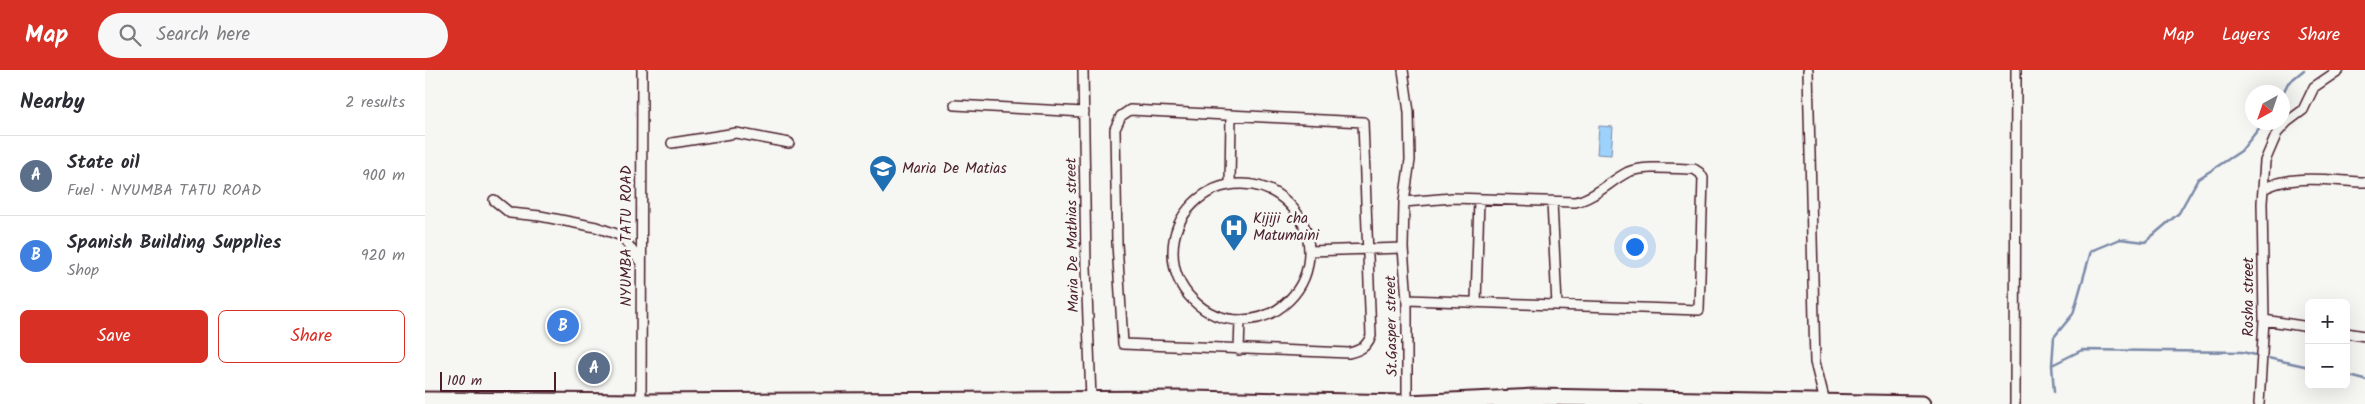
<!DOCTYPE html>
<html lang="en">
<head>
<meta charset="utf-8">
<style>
	body { margin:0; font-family:Kalam,sans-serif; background:#f7f7f7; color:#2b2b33 }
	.controls { position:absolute; right:15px; bottom:15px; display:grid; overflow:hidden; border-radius:8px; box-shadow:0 5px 20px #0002 }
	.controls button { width:45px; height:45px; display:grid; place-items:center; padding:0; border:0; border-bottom:1px solid #e1e1e2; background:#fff; color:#2b2b33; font:25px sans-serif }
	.compass { position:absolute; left:1820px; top:15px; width:45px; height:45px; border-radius:50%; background:#fff; box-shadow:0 5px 20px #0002; rotate:220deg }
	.scale { position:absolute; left:15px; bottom:12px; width:116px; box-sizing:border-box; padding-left:5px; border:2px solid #4a1f2b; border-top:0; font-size:14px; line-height:18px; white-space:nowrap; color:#4a1f2b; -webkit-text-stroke:4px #f6f6f2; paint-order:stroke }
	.you { position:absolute; left:1209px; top:176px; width:18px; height:18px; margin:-12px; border:4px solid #fff; border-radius:50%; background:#1a73e8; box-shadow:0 0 0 8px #1a73e833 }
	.badge { display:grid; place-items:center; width:32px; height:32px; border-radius:50%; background:#d93025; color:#fff; font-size:16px; font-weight:700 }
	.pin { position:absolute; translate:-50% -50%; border:2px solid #fff; box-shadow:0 1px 5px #0006 }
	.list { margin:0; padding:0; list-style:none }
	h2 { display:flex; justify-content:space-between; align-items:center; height:65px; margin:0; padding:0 20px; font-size:21px }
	h2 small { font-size:16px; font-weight:400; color:#7c7c81 }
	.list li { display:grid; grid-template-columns:32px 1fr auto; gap:15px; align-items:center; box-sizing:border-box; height:80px; padding:0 20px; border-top:1px solid #e1e1e2 }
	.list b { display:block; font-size:19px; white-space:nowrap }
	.list p { margin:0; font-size:16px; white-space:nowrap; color:#7c7c81 }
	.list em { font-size:16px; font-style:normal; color:#7c7c81 }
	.actions { display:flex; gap:10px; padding:15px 20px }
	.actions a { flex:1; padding:11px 0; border:1px solid #d93025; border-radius:8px; text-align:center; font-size:18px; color:#d93025 }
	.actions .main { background:#d93025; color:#fff }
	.icon { flex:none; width:28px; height:28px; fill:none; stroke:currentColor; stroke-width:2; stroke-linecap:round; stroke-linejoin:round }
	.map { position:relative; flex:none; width:1940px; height:334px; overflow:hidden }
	header { display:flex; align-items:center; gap:30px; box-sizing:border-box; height:70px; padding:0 25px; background:#d93025; color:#fff }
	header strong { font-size:24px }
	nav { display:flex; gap:28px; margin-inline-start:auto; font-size:18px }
	.search { width:350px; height:45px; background:#f7f7f7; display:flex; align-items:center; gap:12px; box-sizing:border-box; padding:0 18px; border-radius:28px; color:#7c7c81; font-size:19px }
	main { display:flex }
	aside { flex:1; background:#fff }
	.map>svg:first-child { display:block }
	.water { fill:#9cd2fb; stroke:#7b8aa8 }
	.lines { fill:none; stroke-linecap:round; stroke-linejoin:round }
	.stream { stroke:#7b8aa8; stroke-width:2.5 }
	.street-casing { stroke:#4a1f2b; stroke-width:12 }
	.highway-casing { stroke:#4a1f2b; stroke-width:19 }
	.street { stroke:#f6f6f2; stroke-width:9 }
	.highway { stroke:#f6f6f2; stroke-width:15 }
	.labels { text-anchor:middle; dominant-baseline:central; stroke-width:5; stroke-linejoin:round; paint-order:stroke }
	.poi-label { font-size:15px; fill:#4a1f2b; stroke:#f6f6f2; text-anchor:start }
	.street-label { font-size:15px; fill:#4a1f2b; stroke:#f6f6f2 }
</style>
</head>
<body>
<header>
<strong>Map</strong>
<div class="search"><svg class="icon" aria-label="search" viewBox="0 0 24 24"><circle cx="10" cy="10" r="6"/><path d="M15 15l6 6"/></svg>Search here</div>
<nav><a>Map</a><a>Layers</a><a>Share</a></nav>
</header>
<main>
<aside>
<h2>Nearby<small>2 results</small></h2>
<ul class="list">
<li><span class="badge" style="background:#5c6f8a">A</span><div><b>State oil</b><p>Fuel · NYUMBA TATU ROAD</p></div><em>900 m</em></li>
<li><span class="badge" style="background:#3f7fe0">B</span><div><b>Spanish Building Supplies</b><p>Shop</p></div><em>920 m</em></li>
</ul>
<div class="actions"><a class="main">Save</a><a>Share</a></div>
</aside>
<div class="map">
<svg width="1940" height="334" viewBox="0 0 1940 334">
	<rect width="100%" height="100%" fill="#f6f6f2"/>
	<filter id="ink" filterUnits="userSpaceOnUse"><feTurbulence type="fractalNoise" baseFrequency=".02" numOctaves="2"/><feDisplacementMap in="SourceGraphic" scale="10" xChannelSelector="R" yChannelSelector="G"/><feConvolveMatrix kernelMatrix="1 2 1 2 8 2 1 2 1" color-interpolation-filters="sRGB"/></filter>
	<g filter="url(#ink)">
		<!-- water -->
		<path class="water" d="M1174,56L1188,57L1186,85L1172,84Z"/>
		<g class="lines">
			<!-- stream -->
			<path class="stream" d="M1858,23L1863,13L1879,0
				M1843,288L1884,297
				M1627,295L1629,267L1648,244L1666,181L1695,169L1720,172L1754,143L1773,109L1816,81L1839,52
				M1921,305L1940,310
				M1629,322L1627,295L1657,280L1817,282L1831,285"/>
			<defs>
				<path id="street" d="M658,0L661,197L666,329
					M978,0L984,42L985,90L979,132L978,178L982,230V333
					M1383,0L1390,292L1400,332
					M530,35L659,42
					M705,40L938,52L946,266C941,277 936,280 924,283L698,274L692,173L690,59L696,46Z
					M247,73L311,63L364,73
					M748 182a68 68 0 1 1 136 0a68 68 0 1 1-136 0Z
					M805,115L806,45
					M1838,119C1868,103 1907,111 1940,112
					M69,130L85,143L115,146L171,157L197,166L216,193
					M979,132L1027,128L1150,132C1170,128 1185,111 1203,102C1219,95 1251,99 1269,99L1275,103L1278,108L1274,240L982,230
					M1127,132L1132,235
					M884,181L978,178
					M1051,233L1054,129
					M1839,250L1884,257
					M1921,263L1940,266
					M814,280L815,250
					M216,334L217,0
					M1590,334L1591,0
					M1834,334L1839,250L1837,133L1840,91L1852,63L1862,52L1878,40L1889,17L1914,0"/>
				<path id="highway" d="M0,330L216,332L764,329L982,333L1110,327L1497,334"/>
			</defs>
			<!-- street casing -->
			<use href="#street" class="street-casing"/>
			<!-- highway casing -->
			<use href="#highway" class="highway-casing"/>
			<!-- street -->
			<use href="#street" class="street"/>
			<!-- highway -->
			<use href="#highway" class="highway"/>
		</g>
	</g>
	<!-- icons -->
	<defs>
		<symbol id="school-pin" viewBox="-11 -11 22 30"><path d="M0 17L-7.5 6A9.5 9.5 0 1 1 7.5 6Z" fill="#1f6fb2" stroke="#f6f6f2"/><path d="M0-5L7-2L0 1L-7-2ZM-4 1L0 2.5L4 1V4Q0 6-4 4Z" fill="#fff"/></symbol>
		<symbol id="hospital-pin" viewBox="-11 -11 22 30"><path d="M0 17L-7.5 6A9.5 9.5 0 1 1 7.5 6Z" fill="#1f6fb2" stroke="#f6f6f2"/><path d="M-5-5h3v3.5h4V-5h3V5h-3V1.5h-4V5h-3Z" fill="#fff"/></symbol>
	</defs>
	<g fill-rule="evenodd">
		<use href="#school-pin" x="442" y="83" width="32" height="43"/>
		<use href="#hospital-pin" x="793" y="142" width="32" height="43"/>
	</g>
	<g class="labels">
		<!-- poi labels -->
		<g class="poi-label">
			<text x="477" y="99">Maria De Matias</text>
			<text x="828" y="149">Kijiji cha<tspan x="828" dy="17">Matumaini</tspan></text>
		</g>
		<!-- street labels -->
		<g class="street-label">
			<text transform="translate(648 165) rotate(-91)">Maria De Mathias street</text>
			<text transform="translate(202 166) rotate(-90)">NYUMBA TATU ROAD</text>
			<text transform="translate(1824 227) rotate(-90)">Rosha street</text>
			<text transform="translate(967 256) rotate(-91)">St.Gasper street</text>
		</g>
	</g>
</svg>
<div class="controls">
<button>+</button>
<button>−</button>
</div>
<svg class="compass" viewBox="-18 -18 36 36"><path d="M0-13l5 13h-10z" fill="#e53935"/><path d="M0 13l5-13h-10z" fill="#7c7c81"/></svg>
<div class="scale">100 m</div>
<div class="you"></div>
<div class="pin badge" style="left:169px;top:298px;background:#5c6f8a">A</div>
<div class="pin badge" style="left:138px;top:256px;background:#3f7fe0">B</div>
</div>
</main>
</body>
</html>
